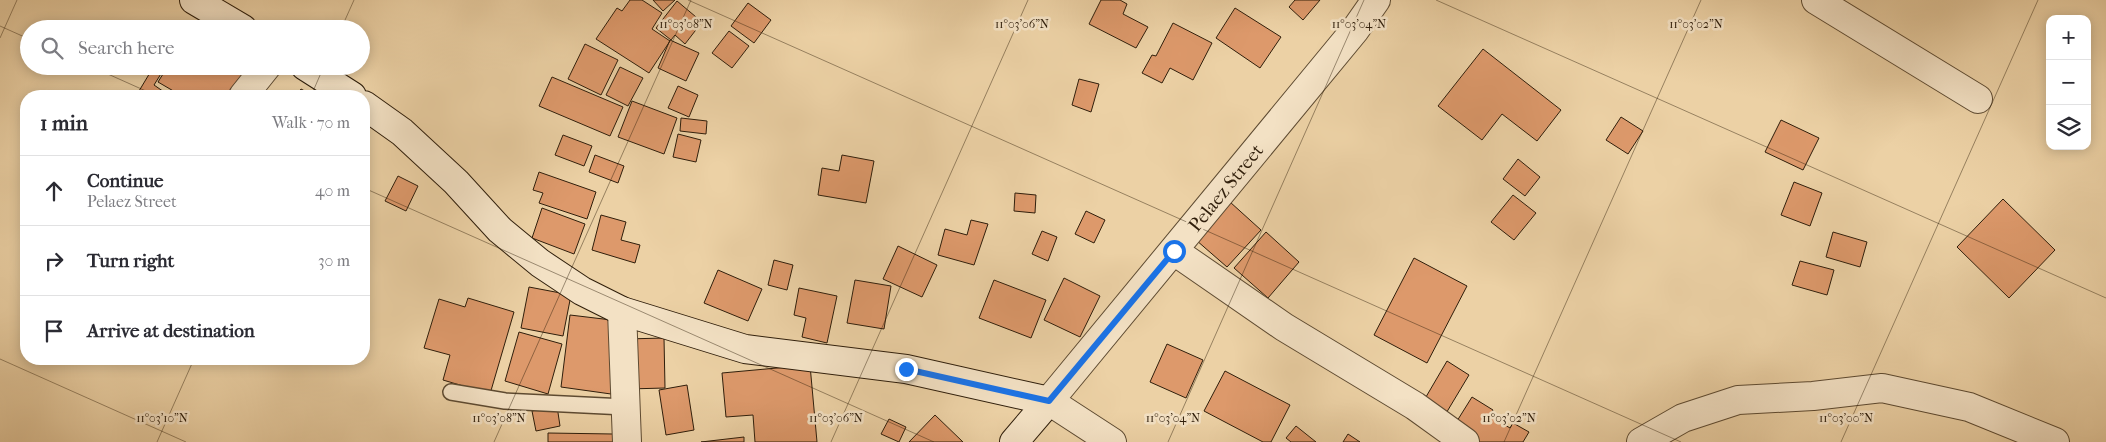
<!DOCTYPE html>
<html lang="en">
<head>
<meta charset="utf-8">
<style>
	body { margin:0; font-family:"IM FELL French Canon",serif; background:#f7f7f7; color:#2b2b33 }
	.controls { position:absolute; right:15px; top:15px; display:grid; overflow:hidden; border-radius:10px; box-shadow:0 2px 12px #0003 }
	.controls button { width:45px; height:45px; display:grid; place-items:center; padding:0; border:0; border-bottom:1px solid #e1e1e2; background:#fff; color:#2b2b33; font:25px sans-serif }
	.stop { position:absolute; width:15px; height:15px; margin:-11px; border:4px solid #1a73e8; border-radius:50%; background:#fff }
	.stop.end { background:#1a73e8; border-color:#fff; box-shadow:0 1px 5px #0008 }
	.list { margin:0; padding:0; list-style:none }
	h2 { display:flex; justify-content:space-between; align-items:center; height:65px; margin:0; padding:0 20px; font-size:21px }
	h2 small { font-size:16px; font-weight:400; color:#7c7c81 }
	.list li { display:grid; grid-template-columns:32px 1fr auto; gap:15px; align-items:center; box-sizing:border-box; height:70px; padding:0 20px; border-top:1px solid #e1e1e2 }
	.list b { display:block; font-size:19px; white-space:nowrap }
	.list p { margin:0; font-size:16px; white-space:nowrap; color:#7c7c81 }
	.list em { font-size:16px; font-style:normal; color:#7c7c81 }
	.icon { flex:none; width:28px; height:28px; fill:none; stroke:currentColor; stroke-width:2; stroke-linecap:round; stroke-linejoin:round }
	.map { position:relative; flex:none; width:2106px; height:442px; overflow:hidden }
	.search { position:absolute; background:#fff; box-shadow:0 2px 12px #0003; left:20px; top:20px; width:350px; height:55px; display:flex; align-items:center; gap:12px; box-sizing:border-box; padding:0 18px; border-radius:28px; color:#7c7c81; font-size:19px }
	.panel { position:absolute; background:#fff; box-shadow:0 2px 12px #0003; left:20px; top:90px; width:350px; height:275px; border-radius:20px }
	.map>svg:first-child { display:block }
	.building { fill:#dd996b; stroke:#2f1e0b }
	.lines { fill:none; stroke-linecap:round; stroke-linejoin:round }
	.lane-casing { stroke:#5e4b32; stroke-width:18 }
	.street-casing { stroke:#5e4b32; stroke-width:30 }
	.secondary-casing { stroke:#2f1e0b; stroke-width:30 }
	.lane { stroke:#f3e1c4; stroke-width:15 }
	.street { stroke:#f3e1c4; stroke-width:28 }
	.secondary { stroke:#f3e1c4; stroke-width:28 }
	.route { stroke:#1a73e8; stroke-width:6 }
	.ticks { fill:none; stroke:#2f1e0b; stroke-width:1; stroke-opacity:0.45 }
	.labels { text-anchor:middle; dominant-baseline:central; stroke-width:5; stroke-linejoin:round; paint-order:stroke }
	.street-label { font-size:19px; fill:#2f1e0b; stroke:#f3e1c4 }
	.ticks-label { font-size:12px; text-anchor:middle; fill:#2f1e0b; stroke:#f3e1c4; stroke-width:5; stroke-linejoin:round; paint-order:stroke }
</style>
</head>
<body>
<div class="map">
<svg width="2106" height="442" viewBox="0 0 2106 442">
	<rect width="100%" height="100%" fill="#ecd1a5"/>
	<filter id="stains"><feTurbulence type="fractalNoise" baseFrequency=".004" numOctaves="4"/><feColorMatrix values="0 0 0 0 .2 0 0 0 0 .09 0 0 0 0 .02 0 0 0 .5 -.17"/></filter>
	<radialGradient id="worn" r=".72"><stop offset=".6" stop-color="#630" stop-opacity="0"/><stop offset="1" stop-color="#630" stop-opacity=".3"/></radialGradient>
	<!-- building -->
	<path class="building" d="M630,0H642L662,13L652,29L670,41L649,73L596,39L617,8L622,11Z
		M653,0H675L663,11Z
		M1101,0H1120L1127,4L1123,14L1148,27L1136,48L1089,24Z
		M1295,0H1320L1303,20L1289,7Z
		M677,1L702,22L685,44L675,35L671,40L656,28Z
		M748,3L771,20L754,43L731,26Z
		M1235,8L1281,37L1260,68L1216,38Z
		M207,17L227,29H200Z
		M1173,23L1212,43L1193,80L1170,68L1162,83L1142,73L1152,55L1156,56Z
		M729,31L749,46L732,68L712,53Z
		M670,40L699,53L686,81L658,68Z
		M585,44L618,60L601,95L568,79Z
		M1483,49L1561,110L1537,141L1502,114L1482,140L1438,106Z
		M154,66H161L164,69L154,85L167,94L165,96H136Z
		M168,66H252L233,96H182L158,82Z
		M620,67L643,78L628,106L606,95Z
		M552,77L623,107L610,136L539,106Z
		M1079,79L1099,84L1091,112L1072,105Z
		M678,86L698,95L689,117L668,108Z
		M301,89L314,96H296Z
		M632,101L677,118L664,154L618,137Z
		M1621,117L1643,131L1628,154L1606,140Z
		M681,118L707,121L706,134L680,131Z
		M1781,120L1819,138L1803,170L1765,152Z
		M678,134L701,140L696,162L673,157Z
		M563,135L592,146L584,166L555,155Z
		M595,155L624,166L618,183L589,172Z
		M842,155L874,161L866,203L818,195L822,168L839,171Z
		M1518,159L1540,177L1525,196L1503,179Z
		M539,172L596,192L587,219L539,203L543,193L533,190Z
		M398,176L418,186L406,211L385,201Z
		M1794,182L1822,193L1810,226L1781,215Z
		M1015,193L1036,195L1035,213L1014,211Z
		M1513,195L1536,213L1514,240L1491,222Z
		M2003,199L2055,250L2009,298L1957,247Z
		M1230,202L1261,230L1227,267L1196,240Z
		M542,208L585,224L574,254L532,238Z
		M1086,211L1105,220L1094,243L1075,234Z
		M601,215L626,222L621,240L640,245L635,263L592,250Z
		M971,220L988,224L974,265L938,255L945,229L967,235Z
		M1042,231L1057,237L1048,261L1032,254Z
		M1266,232L1299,262L1268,298L1234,268Z
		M1833,232L1867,242L1860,267L1826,257Z
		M898,246L937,265L922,297L883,279Z
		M1414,258L1467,286L1427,363L1374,335Z
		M774,260L793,265L787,290L768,285Z
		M1800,261L1834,270L1827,295L1792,285Z
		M718,270L762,289L748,321L704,303Z
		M1064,278L1100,296L1080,337L1044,320Z
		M855,280L891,286L884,329L847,323Z
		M994,280L1046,300L1031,338L979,318Z
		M529,287L571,295L563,336L521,328Z
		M799,288L837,296L827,343L802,337L806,318L794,315Z
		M468,298L514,312L490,394L443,380L450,355L424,348L439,299L465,307Z
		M570,315L620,321L611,394L561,387Z
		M519,332L562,344L548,394L505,381Z
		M664,338L665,388L628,389L626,339Z
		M1167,344L1203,360L1186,398L1150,382Z
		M1447,361L1469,375L1445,415L1423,402Z
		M810,365L817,442H755L753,415L726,417L722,373Z
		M1225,371L1290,405L1271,442H1263L1204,411Z
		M687,385L694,430L666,435L659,390Z
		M1472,397L1493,410L1490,416L1510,428L1513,423L1529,432L1523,442H1473L1452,429Z
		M557,406L560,426L536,431L532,411Z
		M935,415L963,442H909Z
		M889,419L906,427L899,442L881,434Z
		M1296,426L1316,442H1291L1286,438Z
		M548,433L613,434V442H548Z
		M1348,434L1360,442H1343Z
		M744,437V442H701Z"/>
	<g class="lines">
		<defs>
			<path id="lane" d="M451,392L505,401L625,407"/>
			<path id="street" d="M1816,0L1978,99
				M243,96L267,66
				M1174,251L1284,327L1415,406L1465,442
				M622,311L627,442
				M1112,442L1049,401L1355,30L1376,0
				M1641,442L1683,418L1738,400L1813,396L1882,388L1969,407L2055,442"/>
			<path id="secondary" d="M194,0L243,29
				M305,66L352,96
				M364,105L402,132L456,182L500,230L540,263L582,291L622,311L745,349L906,369L1049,401L1014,442"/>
		</defs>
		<!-- lane casing -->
		<use href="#lane" class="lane-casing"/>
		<!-- street casing -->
		<use href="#street" class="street-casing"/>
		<!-- secondary casing -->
		<use href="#secondary" class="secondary-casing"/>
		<!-- lane -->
		<use href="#lane" class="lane"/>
		<!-- street -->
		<use href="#street" class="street"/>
		<!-- secondary -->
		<use href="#secondary" class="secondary"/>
	</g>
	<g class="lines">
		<!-- route -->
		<path class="route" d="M906,369L1049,401L1174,251"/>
	</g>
	<!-- ticks -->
	<path class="ticks" d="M688,0L1681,442M1436,0L2106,298M0,26L29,39M341,29L354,0M0,38L17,0M90,66L157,96M311,96L324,66M364,188L934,442M0,359L186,442M157,442L194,359M494,442L691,0M831,442L1028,0M1168,442L1364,0M1504,442L1701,0M1841,442L2038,0"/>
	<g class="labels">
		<!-- street labels -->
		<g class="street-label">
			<text transform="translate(1226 188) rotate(-51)">Pelaez Street</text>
		</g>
	</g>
	<g class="ticks-label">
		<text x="686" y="28">11°03'08"N</text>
		<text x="1022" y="28">11°03'06"N</text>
		<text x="1359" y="28">11°03'04"N</text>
		<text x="1696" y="28">11°03'02"N</text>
		<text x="162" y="422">11°03'10"N</text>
		<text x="499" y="422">11°03'08"N</text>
		<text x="836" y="422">11°03'06"N</text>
		<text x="1173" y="422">11°03'04"N</text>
		<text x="1509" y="422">11°03'02"N</text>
		<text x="1846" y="422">11°03'00"N</text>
	</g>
	<rect width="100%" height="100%" filter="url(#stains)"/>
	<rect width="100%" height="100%" fill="url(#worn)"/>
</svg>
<div class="controls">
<button>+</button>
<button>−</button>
<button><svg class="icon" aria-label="layers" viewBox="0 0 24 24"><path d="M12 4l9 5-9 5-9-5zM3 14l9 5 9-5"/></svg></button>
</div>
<div class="stop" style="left:1174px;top:251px"></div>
<div class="stop end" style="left:906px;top:369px"></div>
<div class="search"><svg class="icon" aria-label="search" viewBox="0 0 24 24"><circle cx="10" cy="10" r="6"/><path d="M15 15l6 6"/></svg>Search here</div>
<section class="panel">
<h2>1 min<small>Walk · 70 m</small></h2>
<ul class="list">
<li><svg class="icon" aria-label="ahead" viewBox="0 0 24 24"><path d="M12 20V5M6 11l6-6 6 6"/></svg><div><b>Continue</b><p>Pelaez Street</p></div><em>40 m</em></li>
<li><svg class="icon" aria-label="right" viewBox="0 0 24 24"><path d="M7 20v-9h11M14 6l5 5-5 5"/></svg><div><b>Turn right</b></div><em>30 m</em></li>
<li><svg class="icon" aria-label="arrive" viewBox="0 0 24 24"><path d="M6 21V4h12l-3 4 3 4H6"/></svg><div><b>Arrive at destination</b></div></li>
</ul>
</section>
</div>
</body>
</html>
